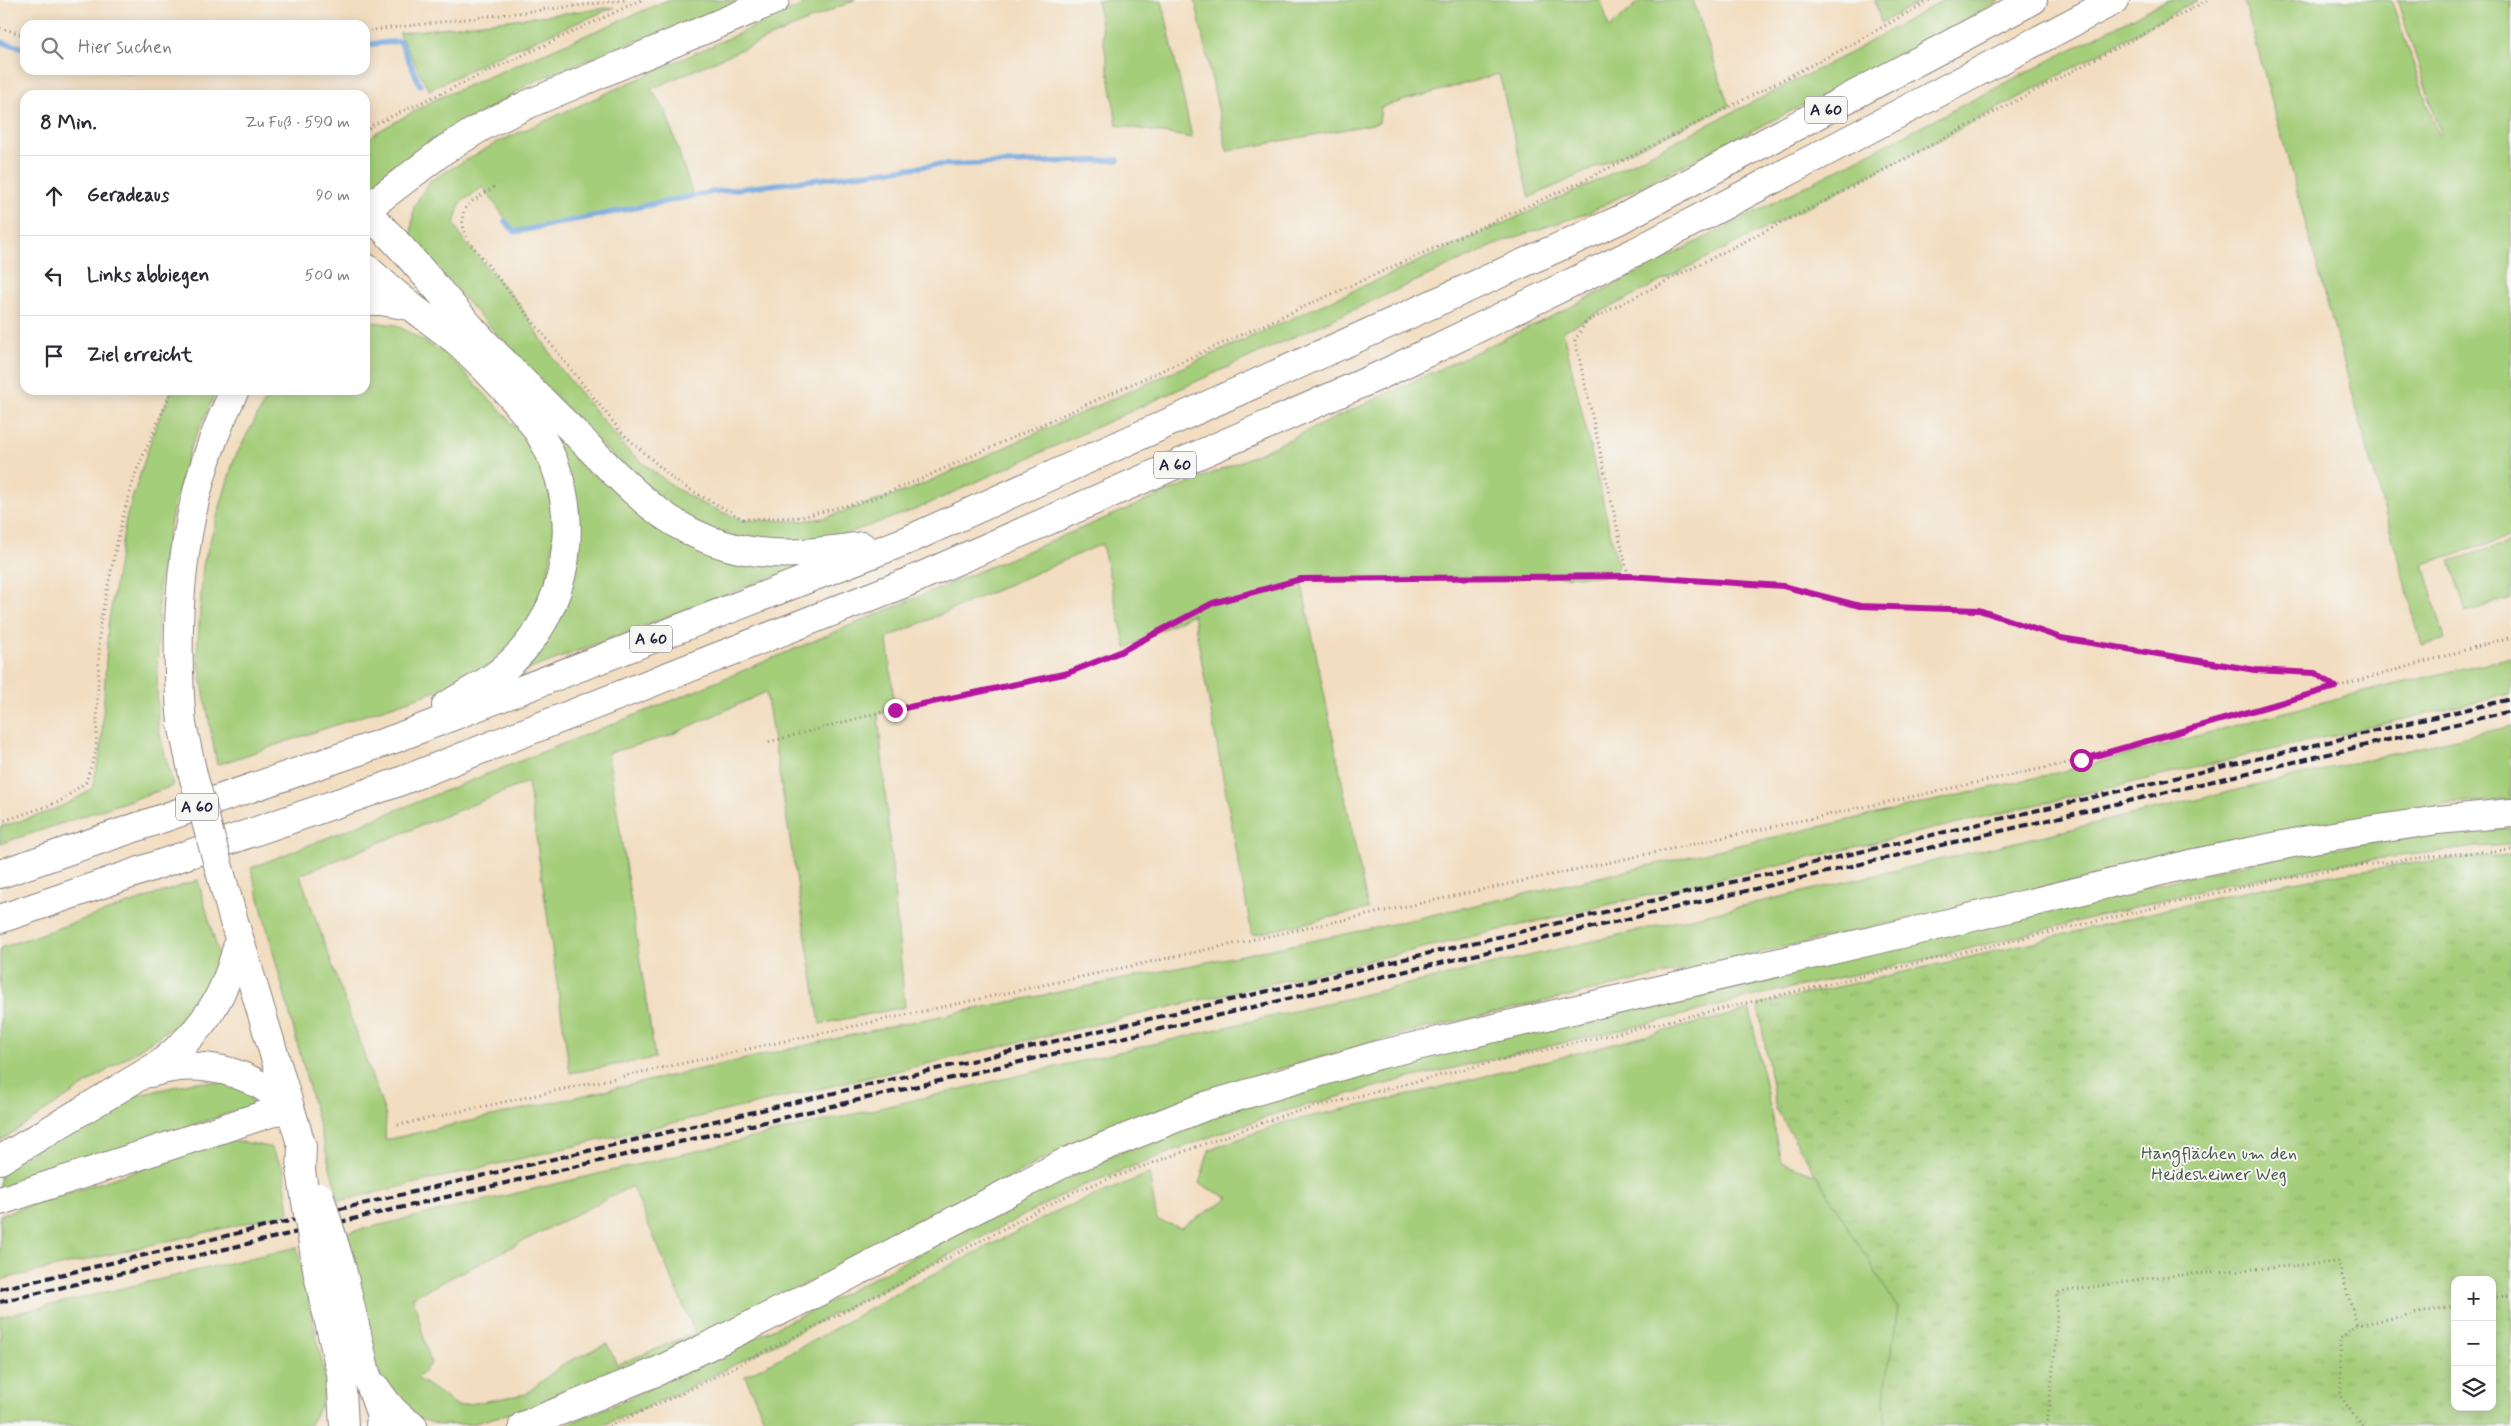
<!DOCTYPE html>
<html lang="de">
<head>
<meta charset="utf-8">
<style>
	body { margin:0; font-family:Mynerve,sans-serif; background:#f7f7f7; color:#2b2b33 }
	.controls { position:absolute; right:15px; bottom:15px; display:grid; overflow:hidden; border-radius:10px; box-shadow:0 2px 12px #0003 }
	.controls button { width:45px; height:45px; display:grid; place-items:center; padding:0; border:0; border-bottom:1px solid #e1e1e2; background:#fff; color:#2b2b33; font:25px sans-serif }
	.stop { position:absolute; width:15px; height:15px; margin:-11px; border:4px solid #b5179e; border-radius:50%; background:#fff }
	.stop.end { background:#b5179e; border-color:#fff; box-shadow:0 1px 5px #0008 }
	.list { margin:0; padding:0; list-style:none }
	h2 { display:flex; justify-content:space-between; align-items:center; height:65px; margin:0; padding:0 20px; font-size:21px }
	h2 small { font-size:16px; font-weight:400; color:#7c7c81 }
	.list li { display:grid; grid-template-columns:32px 1fr auto; gap:15px; align-items:center; box-sizing:border-box; height:80px; padding:0 20px; border-top:1px solid #e1e1e2 }
	.list b { display:block; font-size:19px; white-space:nowrap }
	.list em { font-size:16px; font-style:normal; color:#7c7c81 }
	.icon { flex:none; width:28px; height:28px; fill:none; stroke:currentColor; stroke-width:2; stroke-linecap:round; stroke-linejoin:round }
	.map { position:relative; flex:none; width:2511px; height:1426px; overflow:hidden }
	.search { position:absolute; background:#fff; box-shadow:0 2px 12px #0003; left:20px; top:20px; width:350px; height:55px; display:flex; align-items:center; gap:12px; box-sizing:border-box; padding:0 18px; border-radius:15px; color:#7c7c81; font-size:19px }
	.panel { position:absolute; background:#fff; box-shadow:0 2px 12px #0003; left:20px; top:90px; width:350px; height:305px; border-radius:15px }
	.map>svg:first-child { display:block }
	.grass { fill:#a5ce7a; stroke:#64785a; fill-rule:evenodd }
	.park { fill:url(#park-tufts); stroke:#64785a; fill-rule:evenodd }
	.lines { fill:none; stroke-linecap:round; stroke-linejoin:round }
	.stream { stroke:#72a6de; stroke-width:5.5 }
	.minor-casing { stroke:#8a807e; stroke-width:30 }
	.major-casing { stroke:#8a807e; stroke-width:30 }
	.highway-casing { stroke:#8a807e; stroke-width:30 }
	.path { stroke:#8a807e; stroke-width:3; stroke-dasharray:1 4; stroke-linecap:butt }
	.minor { stroke:#fff; stroke-width:28 }
	.major { stroke:#fff; stroke-width:28 }
	.highway { stroke:#fff; stroke-width:28 }
	.rail { stroke:#22223b; stroke-width:4; stroke-dasharray:8 4; stroke-linecap:butt }
	.major-bridge-casing { stroke:#8a807e; stroke-width:30; stroke-linecap:butt }
	.major-bridge { stroke:#fff; stroke-width:28 }
	.route { stroke:#b5179e; stroke-width:6 }
	.labels { text-anchor:middle; dominant-baseline:central; stroke-width:4; stroke-linejoin:round; paint-order:stroke }
	.shield { fill:#f6f6f2; stroke:#626272; stroke-width:1 }
	.shield-label { font-size:16px; font-weight:bold; fill:#22223b }
	.park-label { font-size:18px; fill:#49564e; stroke:#f6f6f2 }
</style>
</head>
<body>
<div class="map">
<svg width="2511" height="1426" viewBox="0 0 2511 1426">
	<defs>
		<pattern id="park-tufts" width="24" height="20" patternUnits="userSpaceOnUse" patternTransform="scale(1.25)"><rect width="24" height="20" fill="#a5ce7a"/><path d="M3 7l-1-3M5 7V3M7 7l1-3M15 17l-1-3M17 17v-4M19 17l1-3" fill="none" stroke="#8eb16a"/></pattern>
	</defs>
	<rect width="100%" height="100%" fill="#f6f6f2"/>
	<filter id="ink" filterUnits="userSpaceOnUse"><feTurbulence type="fractalNoise" baseFrequency=".02" numOctaves="2"/><feDisplacementMap in="SourceGraphic" scale="10" xChannelSelector="R" yChannelSelector="G"/><feConvolveMatrix kernelMatrix="1 2 1 2 8 2 1 2 1" color-interpolation-filters="sRGB"/></filter>
	<filter id="wash" filterUnits="userSpaceOnUse"><feTurbulence type="fractalNoise" baseFrequency=".0096" numOctaves="4" result="noise"/><feDisplacementMap in="SourceGraphic" scale="20" xChannelSelector="R" yChannelSelector="G"/><feGaussianBlur stdDeviation="1.12" result="paint"/><feColorMatrix in="noise" values="0 0 0 0 0 0 0 0 0 0 0 0 0 0 0 0 0 1.4 0 .05"/><feComposite in="paint" operator="in"/></filter>
	<g filter="url(#wash)">
		<rect width="100%" height="100%" fill="#f2ddc0"/>
		<!-- grass -->
		<path class="grass" d="M668,0H743L537,80L457,127L378,180L365,192V143L377,132L434,100Z
			M813,0H855L651,89L666,112L693,196L515,232L483,187L460,203L454,224L464,241L519,304L559,367L628,451L675,488L703,504L742,520L802,521L824,518L912,489L1584,187L1850,53L1943,0H2001L1859,77L1588,213L1504,241L917,509L828,540L797,543L737,537L694,522L660,501L599,443L425,257L411,235L414,206L430,181L496,143Z
			M1097,0H1162L1192,138L1117,125Z
			M1195,0H1601L1609,28L1641,0H1693L1729,106L1529,198L1499,74L1381,107L1379,123L1227,151Z
			M1875,0H1923L1881,23Z
			M2167,0H2198L1945,137L1563,331L1618,566L1612,576L1301,580L1368,909L1252,935L1193,614L1126,648L1102,544L887,638L895,710L878,714L905,1007L820,1024L766,692L666,737L608,753L655,1058L570,1073L528,782L300,875L386,1116L385,1140L901,1024L1370,929L2078,768L2326,701L2511,657V694L339,1201L251,868L678,698L1260,453L1559,313Z
			M2244,0H2391L2438,134L2441,133L2397,0H2511V536L2424,564L2445,639L2422,646Z
			M615,7L495,57L429,90L399,33Z
			M365,321L396,325L446,354L506,416L536,455L553,506L554,538L546,585L529,619L498,659L457,684L217,765L197,654L203,565L234,459L271,390H365Z
			M172,390H217L190,449L173,511L159,582L157,687L158,727L173,786L0,844V827C32,817 65,809 92,788L101,751L108,626L126,518L155,428Z
			M530,405L659,526L809,563L507,678L569,582Z
			M2511,542V598L2466,612L2450,561Z
			M2511,726V800L2448,804L2046,888L1410,1032L1272,1071L1182,1101L1075,1142L997,1185L699,1339L549,1402L472,1424L440,1425L420,1419L385,1387L369,1348L346,1233ZM632,1186L695,1333L617,1365L607,1344L563,1364L526,1394L458,1406L417,1378L431,1364L413,1297Z
			M2511,828V845L2477,847L2350,862L2218,886L1936,957L1763,994L1656,1022L1401,1080L1282,1112L1220,1133L1072,1190L895,1283L681,1392L601,1426H563L623,1401L823,1305L1070,1173L1214,1114L1392,1062L2273,857L2456,831Z
			M198,880L220,960L203,998L177,1024L0,1141V948Z
			M1750,1010L1781,1162L1851,1187L1893,1130L1914,1426H767L745,1376L818,1338L902,1290L1063,1208L1149,1174L1157,1220L1181,1228L1229,1198L1199,1184L1209,1150L1282,1123L1413,1094Z
			M194,1082L228,1083L255,1096L250,1106L0,1191V1171L79,1123L138,1095Z
			M232,1140L270,1147L283,1167L289,1213L0,1280V1215Z
			M297,1247L326,1380L321,1405L309,1426H0V1317Z"/>
		<!-- park -->
		<path class="park" d="M2511,855V1426H1885L1884,1397L1898,1309L1776,1109L1758,1005C1848,984 1939,965 2029,943C2189,903 2345,863 2511,855ZM2455,1280H2492V1407H2455Z"/>
		<g class="lines">
			<!-- stream -->
			<path class="stream" d="M0,42L25,48
				M365,45L400,41L420,85
				M120,70H143
				M505,221L515,232L713,192L935,165L1118,160"/>
		</g>
	</g>
	<g filter="url(#ink)">
		<g class="lines">
			<defs>
				<path id="minor" d="M365,210L444,150L485,125L531,103L775,0"/>
				<path id="major" d="M182,724C172,610 182,494 235,390
					M236,928L302,1147
					M342,1269L366,1373L381,1416L380,1426
					M318,1275L341,1373L344,1426
					M376,1388C386,1403 398,1418 413,1426
					M523,1426L658,1371L814,1294L1066,1162L1206,1106L1378,1055L1932,927L2190,864L2313,839L2438,820L2511,813"/>
				<path id="highway" d="M365,211C405,248 438,291 474,331C506,366 541,399 575,433C619,477 661,527 724,545C770,559 815,553 862,546
					M365,267C380,280 395,294 411,306C427,319 444,330 459,343C483,366 522,405 539,433C587,509 572,615 500,672C483,685 463,695 446,706
					M365,301H381L410,306
					M0,874L394,739L908,540L1619,220L2033,0
					M0,919L396,783L908,582L1381,375L1635,252L2115,0
					M151,1073C187,1061 229,1066 262,1086C272,1092 281,1100 289,1107
					M0,1160L160,1064C205,1028 226,996 239,939
					M0,1201L289,1107"/>
			</defs>
			<!-- minor casing -->
			<use href="#minor" class="minor-casing"/>
			<!-- major casing -->
			<use href="#major" class="major-casing"/>
			<!-- highway casing -->
			<use href="#highway" class="highway-casing"/>
			<!-- path -->
			<path class="path" d="M0,28L25,35
				M365,31L625,0
				M365,132L371,126L641,0
				M494,187C468,205 455,205 467,239L621,432L678,483L743,519L802,517L871,499L923,478L1581,182L1847,47L1930,0
				M1628,575L1575,340L1586,322L1840,193L2208,0
				M769,742L878,713L1068,673L1120,652L1213,603L1301,579L1628,575L1783,586L1860,606L1979,610L2061,638L2255,670L2315,673L2334,687
				M0,822L59,802L86,782L96,751L100,623L122,520L136,472L172,390
				M398,1125L2081,760L2511,637
				M2492,1298L2511,1295
				M609,1426L683,1393L897,1285L1073,1192L1284,1115L1485,1064L2264,882C2346,867 2428,854 2511,850
				M2047,1426L2056,1341L2057,1293L2146,1278L2338,1262L2357,1325
				M2362,1426L2341,1397L2340,1339L2357,1325L2455,1306"/>
			<!-- minor -->
			<use href="#minor" class="minor"/>
			<!-- major -->
			<use href="#major" class="major"/>
			<!-- highway -->
			<use href="#highway" class="highway"/>
			<!-- rail -->
			<path class="rail" d="M0,1289L2511,699
				M0,1302L2511,711"/>
			<defs>
				<path id="major-bridge" d="M182,724L193,775L235,925
					M302,1147L301,1171L318,1275
					M320,1197L342,1269"/>
			</defs>
			<!-- major-bridge casing -->
			<use href="#major-bridge" class="major-bridge-casing"/>
			<!-- major-bridge -->
			<use href="#major-bridge" class="major-bridge"/>
		</g>
	</g>
	<g class="lines" filter="url(#ink)">
		<!-- route -->
		<path class="route" d="M895,710L1068,673L1120,652L1213,603L1301,579L1628,576L1783,586L1860,606L1979,610L2061,638L2255,670L2315,673L2335,687L2081,760"/>
	</g>
	<g class="labels">
		<!-- shield labels -->
		<g class="shield">
			<rect x="1805" y="96.5" width="42" height="27" rx="4"/>
			<rect x="1154" y="451.5" width="42" height="27" rx="4"/>
			<rect x="630" y="625.5" width="42" height="27" rx="4"/>
			<rect x="176" y="793.5" width="42" height="27" rx="4"/>
		</g>
		<g class="shield-label">
			<text x="1826" y="110">A 60</text>
			<text x="1175" y="465">A 60</text>
			<text x="651" y="639">A 60</text>
			<text x="197" y="807">A 60</text>
		</g>
		<!-- park labels -->
		<g class="park-label">
			<text x="2219" y="1154">Hangflächen um den<tspan x="2219" dy="21">Heidesheimer Weg</tspan></text>
		</g>
	</g>
</svg>
<div class="controls">
<button>+</button>
<button>−</button>
<button><svg class="icon" aria-label="layers" viewBox="0 0 24 24"><path d="M12 4l9 5-9 5-9-5zM3 14l9 5 9-5"/></svg></button>
</div>
<div class="stop" style="left:2081px;top:760px"></div>
<div class="stop end" style="left:895px;top:710px"></div>
<div class="search"><svg class="icon" aria-label="search" viewBox="0 0 24 24"><circle cx="10" cy="10" r="6"/><path d="M15 15l6 6"/></svg>Hier suchen</div>
<section class="panel">
<h2>8 Min.<small>Zu Fuß · 590 m</small></h2>
<ul class="list">
<li><svg class="icon" aria-label="ahead" viewBox="0 0 24 24"><path d="M12 20V5M6 11l6-6 6 6"/></svg><div><b>Geradeaus</b></div><em>90 m</em></li>
<li><svg class="icon" aria-label="left" viewBox="0 0 24 24"><path d="M17 20v-9H6M10 6l-5 5 5 5"/></svg><div><b>Links abbiegen</b></div><em>500 m</em></li>
<li><svg class="icon" aria-label="arrive" viewBox="0 0 24 24"><path d="M6 21V4h12l-3 4 3 4H6"/></svg><div><b>Ziel erreicht</b></div></li>
</ul>
</section>
</div>
</body>
</html>
